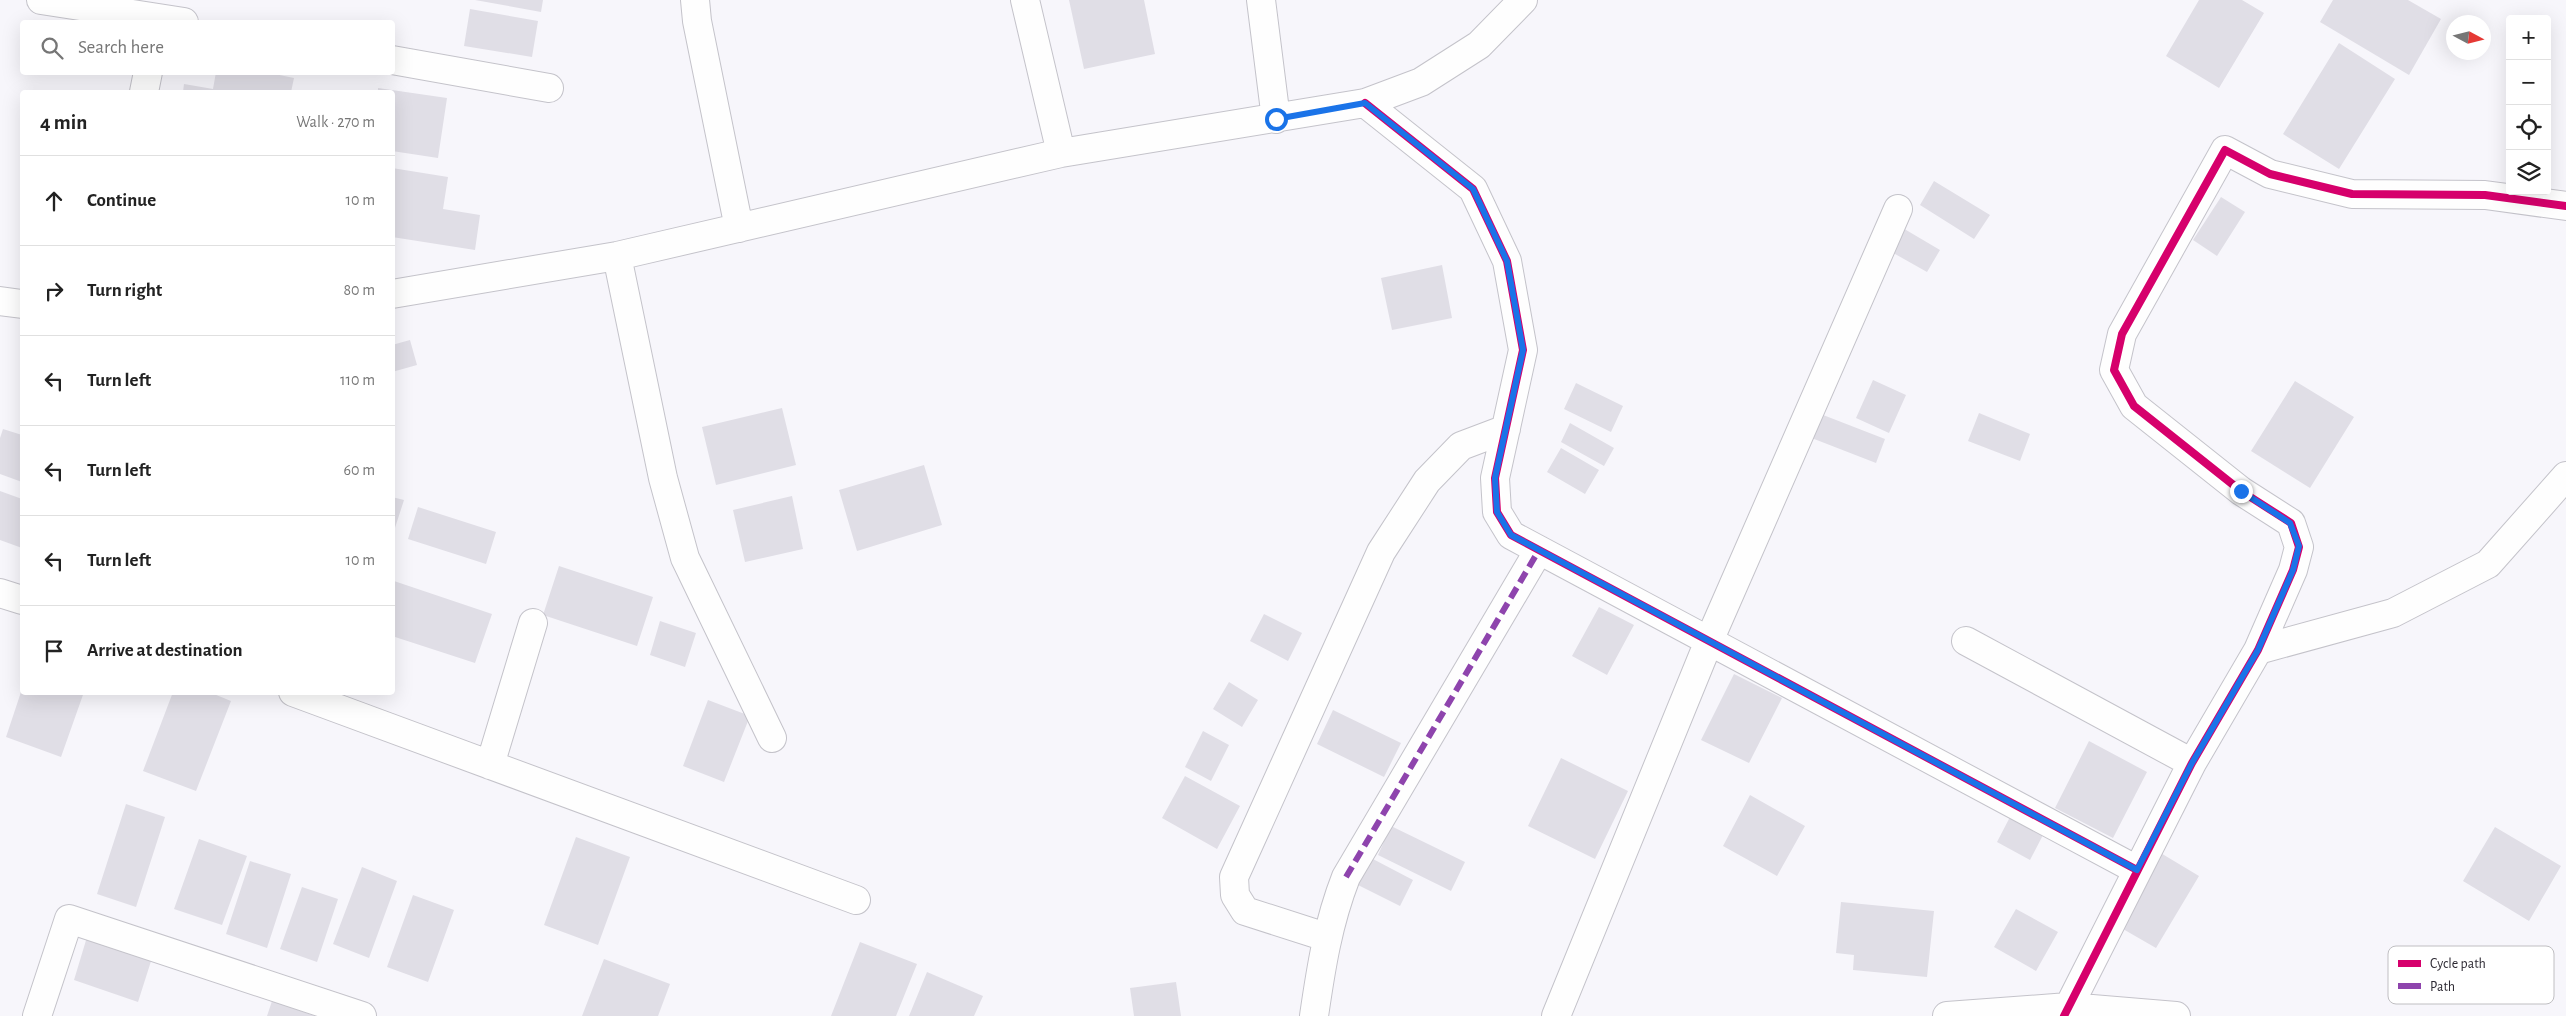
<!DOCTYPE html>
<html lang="en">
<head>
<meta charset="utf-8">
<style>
	body { margin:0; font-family:"Alegreya Sans",sans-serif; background:#f2f2f2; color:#222 }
	.controls { position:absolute; right:15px; top:15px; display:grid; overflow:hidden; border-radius:5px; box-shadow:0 5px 20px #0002 }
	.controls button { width:45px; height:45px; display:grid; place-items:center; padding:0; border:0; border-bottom:1px solid #e0e0e0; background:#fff; color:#222; font:25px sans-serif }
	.compass { position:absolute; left:2446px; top:15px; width:45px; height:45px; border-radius:50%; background:#fff; box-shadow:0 5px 20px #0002; rotate:97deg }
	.stop { position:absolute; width:15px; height:15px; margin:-11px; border:4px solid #1a73e8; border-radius:50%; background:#fff }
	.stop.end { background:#1a73e8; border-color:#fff; box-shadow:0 1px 5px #0008 }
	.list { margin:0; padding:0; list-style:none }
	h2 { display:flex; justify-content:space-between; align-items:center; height:65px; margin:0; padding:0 20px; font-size:21px }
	h2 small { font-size:16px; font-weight:400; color:#767676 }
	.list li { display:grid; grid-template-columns:32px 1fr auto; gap:15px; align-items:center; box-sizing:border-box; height:90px; padding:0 20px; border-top:1px solid #e0e0e0 }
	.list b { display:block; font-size:19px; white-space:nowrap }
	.list em { font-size:16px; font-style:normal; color:#767676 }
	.icon { flex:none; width:28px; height:28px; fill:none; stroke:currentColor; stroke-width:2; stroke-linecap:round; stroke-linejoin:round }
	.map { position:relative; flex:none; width:2566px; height:1016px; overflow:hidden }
	.search { position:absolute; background:#fff; box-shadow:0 5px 20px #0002; left:20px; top:20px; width:375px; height:55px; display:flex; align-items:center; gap:12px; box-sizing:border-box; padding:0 18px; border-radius:5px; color:#767676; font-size:19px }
	.panel { position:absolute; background:#fff; box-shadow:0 5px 20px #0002; left:20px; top:90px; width:375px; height:605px; border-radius:5px }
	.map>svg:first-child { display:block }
	.building { fill:#e0dee6 }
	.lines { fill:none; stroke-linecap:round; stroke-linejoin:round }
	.minor-casing { stroke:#c4c3ca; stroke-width:30 }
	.minor { stroke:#fefefe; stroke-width:28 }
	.quiet { stroke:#8e44ad; stroke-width:6; stroke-dasharray:12 6; stroke-linecap:butt }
	.cycleway-casing { stroke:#fff; stroke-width:11 }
	.cycleway { stroke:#d6006c; stroke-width:8 }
	.route { stroke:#1a73e8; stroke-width:6 }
	.key { fill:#fff; stroke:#c0bfc2; stroke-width:1 }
	.key-label { font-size:14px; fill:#2d2a33 }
</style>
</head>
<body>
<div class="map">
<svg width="2566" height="1016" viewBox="0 0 2566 1016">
	<rect width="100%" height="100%" fill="#f7f6fb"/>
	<!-- building -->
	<path class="building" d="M475,0H543L541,12Z
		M1069,0H1144L1155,54L1084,69Z
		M2199,0H2242L2264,13L2219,88L2166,56Z
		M2333,0H2408L2441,19L2409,75L2320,22Z
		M470,9L538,21L532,57L464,46Z
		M2339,43L2395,79L2339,169L2283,134Z
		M216,72H265L294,78L291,92H183L184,84L213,89Z
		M378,88L447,98L438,158L392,151V92H378Z
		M392,168L448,177L443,209L480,215L475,250L392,237Z
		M1934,181L1990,215L1974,239L1920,205Z
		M2221,197L2245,212L2217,256L2193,240Z
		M1901,227L1940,250L1927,272L1888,250Z
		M1442,265L1452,318L1392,330L1381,278Z
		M410,340L417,365L392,372V345Z
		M1873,380L1906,395L1889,433L1856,418Z
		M2295,381L2354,417L2310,488L2251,451Z
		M1576,383L1623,406L1611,432L1564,409Z
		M782,408L796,465L716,485L702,427Z
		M1818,413L1885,439L1876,463L1809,437Z
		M1979,413L2030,434L2020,461L1968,441Z
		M1570,423L1614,448L1604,466L1561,442Z
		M3,429L22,435V482L0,474V438Z
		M1561,448L1599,470L1585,494L1547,472Z
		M924,465L942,525L857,551L839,490Z
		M0,491L22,499V548L0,540Z
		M792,496L803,549L745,562L733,510Z
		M392,497L404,500L393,534H392Z
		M418,507L496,532L486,564L408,539Z
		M559,566L653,597L637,646L543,615Z
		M394,581L492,614L475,663L392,636Z
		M1599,607L1634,625L1607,675L1572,656Z
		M1264,614L1302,633L1288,661L1250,641Z
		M660,621L696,633L685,667L650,655Z
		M1734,674L1782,698L1749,763L1701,740Z
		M1229,682L1258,700L1242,727L1213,709Z
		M21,692H84L61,757L6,737Z
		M173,692H209L231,701L196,791L143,771Z
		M708,700L750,716L724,782L683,766Z
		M1333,710L1401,743L1384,777L1317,744Z
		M1203,731L1229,745L1211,781L1185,767Z
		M2089,741L2147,772L2113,838L2055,808Z
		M1561,758L1628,791L1595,859L1528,826Z
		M1185,776L1240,806L1217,849L1162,818Z
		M1750,795L1805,826L1777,876L1723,846Z
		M126,804L165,817L136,907L97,894Z
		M2010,817L2043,835L2030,860L1997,842Z
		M1391,826L1465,862L1451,891L1378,855Z
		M2495,827L2561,866L2529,921L2463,881Z
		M576,837L630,857L598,945L544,925Z
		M199,839L247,856L222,925L174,909Z
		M2159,852L2199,876L2156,948L2116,925Z
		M1371,858L1413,880L1400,906L1358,885Z
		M250,861L291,874L267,948L226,934Z
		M362,867L397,881L369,958L333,944Z
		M302,887L338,899L317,962L280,949Z
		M413,895L454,910L428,982L387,967Z
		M1841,902L1934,911L1927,977L1853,970L1854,955L1836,953Z
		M2016,909L2058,932L2036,971L1994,947Z
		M87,937L152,958L138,1002L74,980Z
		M860,942L917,964L896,1016H831Z
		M604,959L670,984L658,1016H582Z
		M927,972L983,996L974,1016H909Z
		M1176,982L1181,1016H1134L1130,988Z
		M272,1001L315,1016H267Z"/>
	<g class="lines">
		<defs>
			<path id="minor" d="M41,0L184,22
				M695,0L697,21L739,228
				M1025,0L1061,153
				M1261,0L1276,119
				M392,60L549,88
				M144,92L148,72
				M1365,103L1473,189L1507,261L1523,350L1495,478L1497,512L1511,535L2137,870
				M617,256L663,478L685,558L772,738
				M392,294L617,256L1061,153L1365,103L1421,82L1479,45L1523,0
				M0,301L22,304
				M0,593L22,600
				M1966,641L2192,763
				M2258,650L2393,613L2488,564L2566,476
				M293,692L856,900
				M490,765L533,623
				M1326,937L1245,911L1235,895L1234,877L1381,552L1427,481L1461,446L1506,429
				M37,1016L69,919L362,1016
				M1314,1016C1321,968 1328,923 1346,877L1539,550
				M1556,1016L1709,641L1898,209
				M1947,1016L2068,1007L2176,1016
				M2064,1016L2192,763L2258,650L2293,570L2299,547L2291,523L2241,491L2134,406L2114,370L2122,334L2225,150L2270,174L2352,194L2485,195L2566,206"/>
		</defs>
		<!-- minor casing -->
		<use href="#minor" class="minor-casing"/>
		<!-- minor -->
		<use href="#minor" class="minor"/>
		<!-- quiet -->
		<path class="quiet" d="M1346,877L1539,550"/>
		<defs>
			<path id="cycleway" d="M1365,103L1473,189L1507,261L1523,350L1495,478L1497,512L1511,535L2137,870
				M2064,1016L2192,763L2258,650L2293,570L2299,547L2291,523L2241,491L2134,406L2114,370L2122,334L2225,150L2270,174L2352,194L2485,195L2566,206"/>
		</defs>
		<!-- cycleway casing -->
		<use href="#cycleway" class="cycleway-casing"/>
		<!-- cycleway -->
		<use href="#cycleway" class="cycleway"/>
	</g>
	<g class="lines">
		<!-- route -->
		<path class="route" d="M1276,119L1365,103L1473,189L1507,261L1523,350L1495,478L1497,512L1511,535L2137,870L2192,763L2258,650L2293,570L2299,546L2290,523L2241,491"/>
	</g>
	<!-- legend -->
	<rect x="2388" y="946" width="166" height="58" rx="8" class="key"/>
	<rect x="2398" y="960" width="23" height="7" fill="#d6006c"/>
	<rect x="2398" y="983" width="23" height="6" fill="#8e44ad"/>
	<g class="key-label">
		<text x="2430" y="968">Cycle path</text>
		<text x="2430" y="991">Path</text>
	</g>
</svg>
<div class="controls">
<button>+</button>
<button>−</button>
<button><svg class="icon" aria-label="locate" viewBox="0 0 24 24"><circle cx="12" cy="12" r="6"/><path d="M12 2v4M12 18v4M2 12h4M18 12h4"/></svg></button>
<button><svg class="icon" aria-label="layers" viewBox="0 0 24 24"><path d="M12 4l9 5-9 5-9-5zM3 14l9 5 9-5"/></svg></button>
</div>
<svg class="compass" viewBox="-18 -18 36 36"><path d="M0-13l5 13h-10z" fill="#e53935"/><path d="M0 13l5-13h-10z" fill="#767676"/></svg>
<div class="stop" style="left:1276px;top:119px"></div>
<div class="stop end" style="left:2241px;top:491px"></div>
<div class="search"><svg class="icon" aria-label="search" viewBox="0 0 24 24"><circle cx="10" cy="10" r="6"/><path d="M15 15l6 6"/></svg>Search here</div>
<section class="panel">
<h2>4 min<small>Walk · 270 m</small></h2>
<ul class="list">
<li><svg class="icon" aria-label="ahead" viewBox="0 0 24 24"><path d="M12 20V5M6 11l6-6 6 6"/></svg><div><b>Continue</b></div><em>10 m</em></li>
<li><svg class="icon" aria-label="right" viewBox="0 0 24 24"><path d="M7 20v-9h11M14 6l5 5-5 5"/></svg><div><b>Turn right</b></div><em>80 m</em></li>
<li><svg class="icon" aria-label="left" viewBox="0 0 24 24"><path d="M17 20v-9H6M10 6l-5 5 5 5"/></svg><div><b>Turn left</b></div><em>110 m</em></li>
<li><svg class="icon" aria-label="left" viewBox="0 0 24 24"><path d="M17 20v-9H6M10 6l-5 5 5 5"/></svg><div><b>Turn left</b></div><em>60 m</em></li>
<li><svg class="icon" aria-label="left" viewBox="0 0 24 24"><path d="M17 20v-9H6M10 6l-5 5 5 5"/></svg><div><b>Turn left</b></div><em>10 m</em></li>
<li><svg class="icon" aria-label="arrive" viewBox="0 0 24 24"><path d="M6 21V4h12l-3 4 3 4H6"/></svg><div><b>Arrive at destination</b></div></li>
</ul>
</section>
</div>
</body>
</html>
